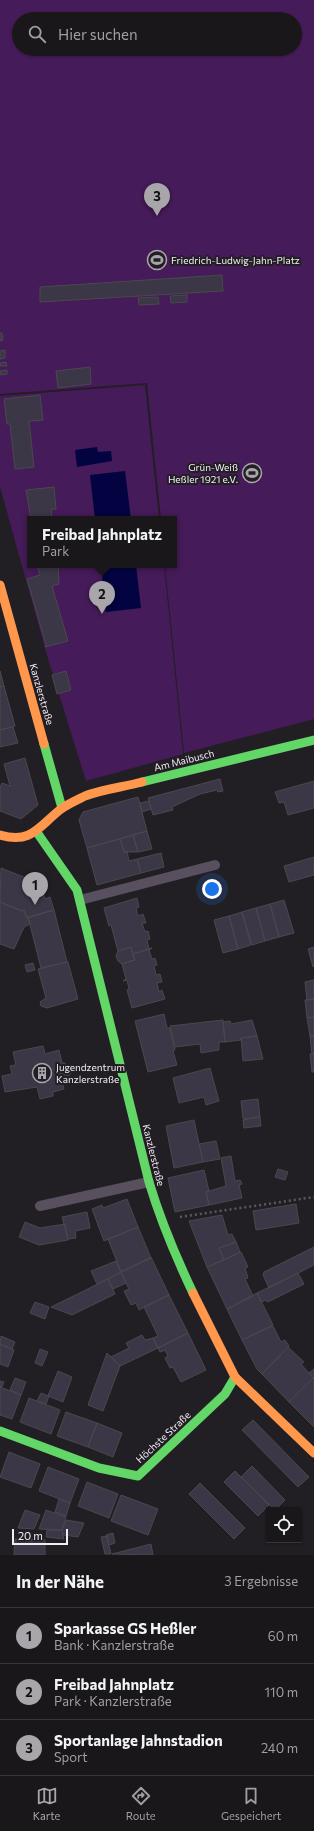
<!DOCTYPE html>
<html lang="de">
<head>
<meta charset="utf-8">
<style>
	body { margin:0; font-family:Commissioner,sans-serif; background:#272428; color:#f1f3f6 }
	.controls { position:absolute; right:12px; bottom:12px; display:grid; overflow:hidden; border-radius:0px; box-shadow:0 1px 3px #0004 }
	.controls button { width:36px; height:36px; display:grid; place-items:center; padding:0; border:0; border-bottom:1px solid #38363a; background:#1a171b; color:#f1f3f6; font:20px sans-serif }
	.scale { position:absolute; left:12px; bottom:10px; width:56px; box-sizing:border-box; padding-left:4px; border:2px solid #f1eef3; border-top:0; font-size:11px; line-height:14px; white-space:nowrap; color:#f1eef3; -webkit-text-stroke:3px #231e25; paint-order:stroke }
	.you { position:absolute; left:212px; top:889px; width:14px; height:14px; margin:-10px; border:3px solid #fff; border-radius:50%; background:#1a73e8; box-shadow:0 0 0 6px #1a73e833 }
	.badge { display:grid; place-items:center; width:26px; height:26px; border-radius:50%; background:#a9a6ab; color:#111; font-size:13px; font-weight:700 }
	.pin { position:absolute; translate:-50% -33px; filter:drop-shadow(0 1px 2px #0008) }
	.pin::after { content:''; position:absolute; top:21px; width:14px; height:12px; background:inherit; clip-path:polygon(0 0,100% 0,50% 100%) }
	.popup { position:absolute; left:27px; top:516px; width:150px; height:52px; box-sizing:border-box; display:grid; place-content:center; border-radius:0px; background:#1a171b; filter:drop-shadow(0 1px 3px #0005); font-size:13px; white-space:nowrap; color:#9f9fa3 }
	.popup b { font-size:15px; color:#f1f3f6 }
	.popup::after { content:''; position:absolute; left:50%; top:100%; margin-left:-8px; border:8px solid transparent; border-top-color:#1a171b }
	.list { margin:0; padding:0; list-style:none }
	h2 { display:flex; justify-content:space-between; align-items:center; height:52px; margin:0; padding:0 16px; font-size:17px }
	h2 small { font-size:13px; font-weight:400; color:#9f9fa3 }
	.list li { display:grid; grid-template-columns:26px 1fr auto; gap:12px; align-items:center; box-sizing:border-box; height:56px; padding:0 16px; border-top:1px solid #38363a }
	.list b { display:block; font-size:15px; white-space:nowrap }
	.list p { margin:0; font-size:13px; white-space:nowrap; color:#9f9fa3 }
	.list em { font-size:13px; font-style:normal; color:#9f9fa3 }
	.icon { flex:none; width:22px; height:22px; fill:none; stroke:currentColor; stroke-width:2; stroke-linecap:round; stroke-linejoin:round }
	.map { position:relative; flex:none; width:314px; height:1555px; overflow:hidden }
	.search { position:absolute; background:#1a171b; box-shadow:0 1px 3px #0004; left:12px; right:12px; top:12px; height:44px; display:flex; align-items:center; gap:10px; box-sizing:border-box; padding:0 14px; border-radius:22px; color:#9f9fa3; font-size:15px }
	.sheet { height:220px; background:#1a171b }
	nav { display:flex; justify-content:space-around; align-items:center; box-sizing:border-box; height:56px; border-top:1px solid #38363a; background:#1a171b; font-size:11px; color:#9f9fa3 }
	nav a { display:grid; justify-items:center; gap:2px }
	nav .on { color:#a9a6ab }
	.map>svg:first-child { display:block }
	.green { fill:#461b59; fill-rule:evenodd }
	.water { fill:#030342 }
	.building { fill:#3c3747; stroke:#4a484d }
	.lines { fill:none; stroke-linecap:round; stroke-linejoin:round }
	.path { stroke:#5e5761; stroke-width:2.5; stroke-dasharray:2 3; stroke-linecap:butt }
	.lane { stroke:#584f5f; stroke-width:10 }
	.fast { stroke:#63d668; stroke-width:9 }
	.slow { stroke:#ff974d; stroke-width:9 }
	.labels { text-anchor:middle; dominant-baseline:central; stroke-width:4; stroke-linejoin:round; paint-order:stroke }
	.poi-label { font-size:10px; fill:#f1eef3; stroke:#231e25; text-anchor:start }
	.street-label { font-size:10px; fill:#f1eef3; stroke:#231e25 }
</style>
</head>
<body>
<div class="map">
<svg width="314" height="1555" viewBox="0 0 314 1555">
	<rect width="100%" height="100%" fill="#221f24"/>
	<!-- green -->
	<path class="green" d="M0,0H314V719L184,753L165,565H174V519H161L147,383L0,394ZM19,19H295V49H19Z
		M145,385L159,519H30V565H164L183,754L86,781L49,662L0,487V396Z"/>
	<!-- water -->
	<path class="water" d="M97,447L98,452L111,451L112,461L77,467L75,450Z
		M125,471L131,519H95L90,475Z
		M101,565H136L141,608L106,612Z"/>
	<!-- building -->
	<path class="building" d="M222,275L223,291L40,302V287Z
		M187,295V302L171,303L170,296Z
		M158,297L159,304L139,305L138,298Z
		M0,333H2L3,340L0,341Z
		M5,350V358L0,359V351Z
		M6,362L7,366H0V363Z
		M90,367L91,384L58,388L56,371Z
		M7,370V374L1,375L0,371Z
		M40,395L43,420L29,421L34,467L15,469L10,424H7L4,399Z
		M54,487L56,509H51L52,519H31L26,490Z
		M37,565H58L59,584L52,586L68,641L45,647L46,645L27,579L40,575Z
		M0,671L4,686L0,687Z
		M66,671L71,690L57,694L52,675Z
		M4,686L15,726L0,730V687Z
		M13,727L18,743L0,747V730Z
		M25,758L38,805L21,819L0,811V788L2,783L10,786L4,764Z
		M220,779L223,791L218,792L217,790L200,794L172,807L173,810L153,815L148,798Z
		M314,781V808L288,815L284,802L279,803L275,792Z
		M138,797L147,831L87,848L79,820L83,812Z
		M149,801L151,809L142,812L140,803Z
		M147,831L152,849L138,852L133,835Z
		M133,835L138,852H124L120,839Z
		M120,839L124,852L127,851L129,861L137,859L141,873L97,885L87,848Z
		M161,853L164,867L141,873L137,859Z
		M314,857V875L289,882L284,866Z
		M1,868L41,884L45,899L50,897L54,910L27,918L24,910L22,911L0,902Z
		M137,898L139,907L136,908L138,916L143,914L146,923H142L145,932L148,931L150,939L147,940L149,949L152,948L133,954L131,947L118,951L111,925L109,926L104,908Z
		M284,900L294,933L279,937L270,904Z
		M0,902L22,911L24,910L27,918L28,917L30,924L24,927L14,949L0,944Z
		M270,904L279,937L265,941L256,908Z
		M256,908L265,941L252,945L242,912Z
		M54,910L67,962L41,968L28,917Z
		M242,912L251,945L238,949L229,916Z
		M229,916L238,949L223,953L214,920Z
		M131,947L134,960L122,964L118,961L116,956L118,951Z
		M314,947V966L313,967L308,949Z
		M152,948L149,950L152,959L155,958L157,965L154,966L156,975L160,974L162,982L157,983L159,992L162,990L165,999L132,1008L127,990L129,989L127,980L123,981L126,979L122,964L135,960L133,954Z
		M68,962L78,999L47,1008L41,1006L40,1002L46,998L38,969Z
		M33,963L35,970L27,972L25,965Z
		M314,980V999L307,1000L305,982Z
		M314,999V1017L307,1018L305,1000Z
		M164,1014L167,1028H170L175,1050L173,1051L177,1065L148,1072L135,1021Z
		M314,1017V1036H310L307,1018Z
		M223,1020L225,1042H219V1050L201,1053L200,1044L175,1047L170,1026Z
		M252,1020L257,1036L241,1038V1040L225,1042L223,1022L230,1021L231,1024Z
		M257,1036L263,1059L243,1061L241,1038Z
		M310,1036H314V1054H312Z
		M43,1046L45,1054L59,1050L62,1063H65V1065L71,1068L72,1072L68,1077V1079L62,1081L64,1089L53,1092V1096L40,1099L37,1087L5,1092L2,1076L12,1074L10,1066L16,1065L13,1052Z
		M310,1054H314V1072H312Z
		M210,1068L219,1101L206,1105L204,1097L179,1103L173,1078Z
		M258,1099L260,1117L243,1119L241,1101Z
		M260,1117L261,1126L244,1128L243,1120Z
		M194,1120L203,1162L174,1168L166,1126Z
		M216,1141L220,1159L203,1162L199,1144Z
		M231,1156L235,1181L240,1180L242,1184L239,1185L242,1198L209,1205L206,1192L226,1186L221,1158Z
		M278,1169L288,1172L285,1180L275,1177Z
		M204,1170L209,1191L206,1192L209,1205L175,1212L168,1178Z
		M127,1199L138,1227L104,1241L92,1209L102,1205L103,1208Z
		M296,1204L299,1223L256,1230L253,1211Z
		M87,1212L90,1228L75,1231L76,1238L68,1239L62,1217Z
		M222,1215L228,1235L232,1234L236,1242L219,1248L224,1260L207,1267L189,1221Z
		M25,1222L40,1228L65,1224L68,1240L39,1245L19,1237Z
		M138,1227L151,1258L121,1272L108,1239Z
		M236,1242L240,1252L224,1260L219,1248Z
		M314,1247V1265L269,1288L263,1275L264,1272Z
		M241,1252L248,1267L245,1268L248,1278L245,1279L253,1296L227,1309L207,1267Z
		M151,1257L169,1295L139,1310L136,1303L131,1305L124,1291L129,1289L121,1272Z
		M116,1261L121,1272L97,1284L91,1271Z
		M121,1272L126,1283L113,1289L108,1279Z
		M298,1273L304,1284L268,1302L265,1300L262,1302L257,1293Z
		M108,1279L115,1294L72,1315L51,1307Z
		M257,1293L273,1325L242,1340L227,1309Z
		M169,1295L188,1333L158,1348L153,1338L158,1336L144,1307Z
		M35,1302L49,1307L45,1319L30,1313Z
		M273,1326L281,1342L285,1340L289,1346L262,1374L257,1369L242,1340Z
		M188,1333L206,1370L181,1382L173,1367L170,1368L165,1358L168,1356L165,1350L160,1352L158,1348Z
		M142,1335L145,1340L153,1338L158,1348L120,1366L111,1357L129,1348L126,1343Z
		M1,1336L15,1342L12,1349L0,1344Z
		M0,1344L14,1350L8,1367L0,1364Z
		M288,1347L304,1362L301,1364L313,1378L289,1402L262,1374Z
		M40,1349L48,1352L42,1366L35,1363Z
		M107,1353L120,1366L103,1411L88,1405Z
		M314,1369V1377L313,1378L309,1373Z
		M58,1371L72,1377L63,1402L48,1396Z
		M15,1378L26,1382L21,1395L10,1390Z
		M313,1378L314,1379V1427L289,1402Z
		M0,1381L4,1382L2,1387H0Z
		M0,1387L21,1395L12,1419L0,1415Z
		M41,1393L49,1396L46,1404L37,1401Z
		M29,1398L60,1410L51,1434L20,1422Z
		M66,1412L97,1423L88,1447L57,1436Z
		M253,1420L309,1477L298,1487L242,1430Z
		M97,1423L122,1433L113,1457L88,1447Z
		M9,1452L40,1464L31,1488L0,1477Z
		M252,1466L285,1500L275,1510L241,1477Z
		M48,1467L79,1479L70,1503L39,1491Z
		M235,1471L269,1505L258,1516L224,1482Z
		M87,1482L118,1494L109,1518L78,1506Z
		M200,1483L245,1528L234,1539L189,1494Z
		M121,1495L158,1509L148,1535L111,1521Z
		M59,1499L70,1503L66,1516L55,1512Z
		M25,1510L40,1515L34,1529L18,1528Z
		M46,1510L66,1517L62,1530L39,1529Z
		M66,1520L84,1523L78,1537L63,1535L62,1530Z
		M47,1530H62L64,1539L46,1537Z
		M113,1533L115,1543L109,1545L106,1535Z
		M107,1536L111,1554H105L101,1537Z
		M15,1539L45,1540V1555H14Z
		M151,1544L153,1555L112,1554Z"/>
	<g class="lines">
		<!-- path -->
		<path class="path" d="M180,1217L314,1197"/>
		<!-- lane -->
		<path class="lane" d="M80,900L215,865
			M40,1206L149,1182"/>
		<!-- fast -->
		<path class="fast" d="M44,744L62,808
			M142,782L314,740
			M36,831L77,890L149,1182C161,1222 175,1255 193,1293
			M0,1431L99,1468L138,1476L225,1394L235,1377"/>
		<!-- slow -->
		<path class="slow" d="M0,585L44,744
			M0,835C32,844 38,827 61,809C68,804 77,800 85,796C103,789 124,787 142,782
			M193,1293L235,1377L314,1453"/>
	</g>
	<!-- icons -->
	<defs>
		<symbol id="stadium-ring" viewBox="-11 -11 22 22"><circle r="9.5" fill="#231e25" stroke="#a9a6ab" stroke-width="1.5"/><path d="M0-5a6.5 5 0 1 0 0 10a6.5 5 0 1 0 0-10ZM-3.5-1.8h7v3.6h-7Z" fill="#a9a6ab"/></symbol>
		<symbol id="building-ring" viewBox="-11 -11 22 22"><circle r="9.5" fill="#231e25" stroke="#a9a6ab" stroke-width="1.5"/><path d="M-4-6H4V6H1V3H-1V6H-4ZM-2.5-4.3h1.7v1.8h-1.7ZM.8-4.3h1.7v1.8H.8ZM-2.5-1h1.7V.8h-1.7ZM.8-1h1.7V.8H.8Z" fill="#a9a6ab"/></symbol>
	</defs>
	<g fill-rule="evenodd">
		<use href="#stadium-ring" x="146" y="249" width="22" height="22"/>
		<use href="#stadium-ring" x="241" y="462" width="22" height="22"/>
		<use href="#building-ring" x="31" y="1062" width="22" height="22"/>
	</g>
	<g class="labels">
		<!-- poi labels -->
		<g class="poi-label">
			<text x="171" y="260">Friedrich-Ludwig-Jahn-Platz</text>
			<text x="238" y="467" text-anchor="end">Grün-Weiß<tspan x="238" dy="12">Heßler 1921 e.V.</tspan></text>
			<text x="56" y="1067">Jugendzentrum<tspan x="56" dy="12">Kanzlerstraße</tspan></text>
		</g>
		<!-- street labels -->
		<g class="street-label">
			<text transform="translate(42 694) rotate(74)">Kanzlerstraße</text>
			<text transform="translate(184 760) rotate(-14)">Am Maibusch</text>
			<text transform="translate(154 1155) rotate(76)">Kanzlerstraße</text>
			<text transform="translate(163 1437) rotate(-43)">Höchste Straße</text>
		</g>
	</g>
</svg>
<div class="controls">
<button><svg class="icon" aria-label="locate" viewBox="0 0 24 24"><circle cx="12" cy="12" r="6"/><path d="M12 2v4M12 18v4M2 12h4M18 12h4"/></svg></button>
</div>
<div class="scale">20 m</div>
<div class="you"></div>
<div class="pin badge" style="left:35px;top:905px">1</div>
<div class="pin badge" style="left:102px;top:614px">2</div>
<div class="popup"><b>Freibad Jahnplatz</b>Park</div>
<div class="pin badge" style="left:157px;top:216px">3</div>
<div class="search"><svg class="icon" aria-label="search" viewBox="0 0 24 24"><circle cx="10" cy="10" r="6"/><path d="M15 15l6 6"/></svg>Hier suchen</div>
</div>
<section class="sheet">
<h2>In der Nähe<small>3 Ergebnisse</small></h2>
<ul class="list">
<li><span class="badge">1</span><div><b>Sparkasse GS Heßler</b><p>Bank · Kanzlerstraße</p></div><em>60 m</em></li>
<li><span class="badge">2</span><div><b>Freibad Jahnplatz</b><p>Park · Kanzlerstraße</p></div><em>110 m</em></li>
<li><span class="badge">3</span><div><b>Sportanlage Jahnstadion</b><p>Sport</p></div><em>240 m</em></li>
</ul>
</section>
<nav>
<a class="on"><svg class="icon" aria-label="map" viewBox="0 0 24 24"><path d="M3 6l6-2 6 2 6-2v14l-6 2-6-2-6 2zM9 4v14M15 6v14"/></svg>Karte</a>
<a><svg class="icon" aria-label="directions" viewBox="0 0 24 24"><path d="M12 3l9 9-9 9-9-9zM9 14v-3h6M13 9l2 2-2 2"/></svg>Route</a>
<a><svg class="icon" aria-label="saved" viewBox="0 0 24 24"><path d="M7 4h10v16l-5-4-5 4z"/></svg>Gespeichert</a>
</nav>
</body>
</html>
